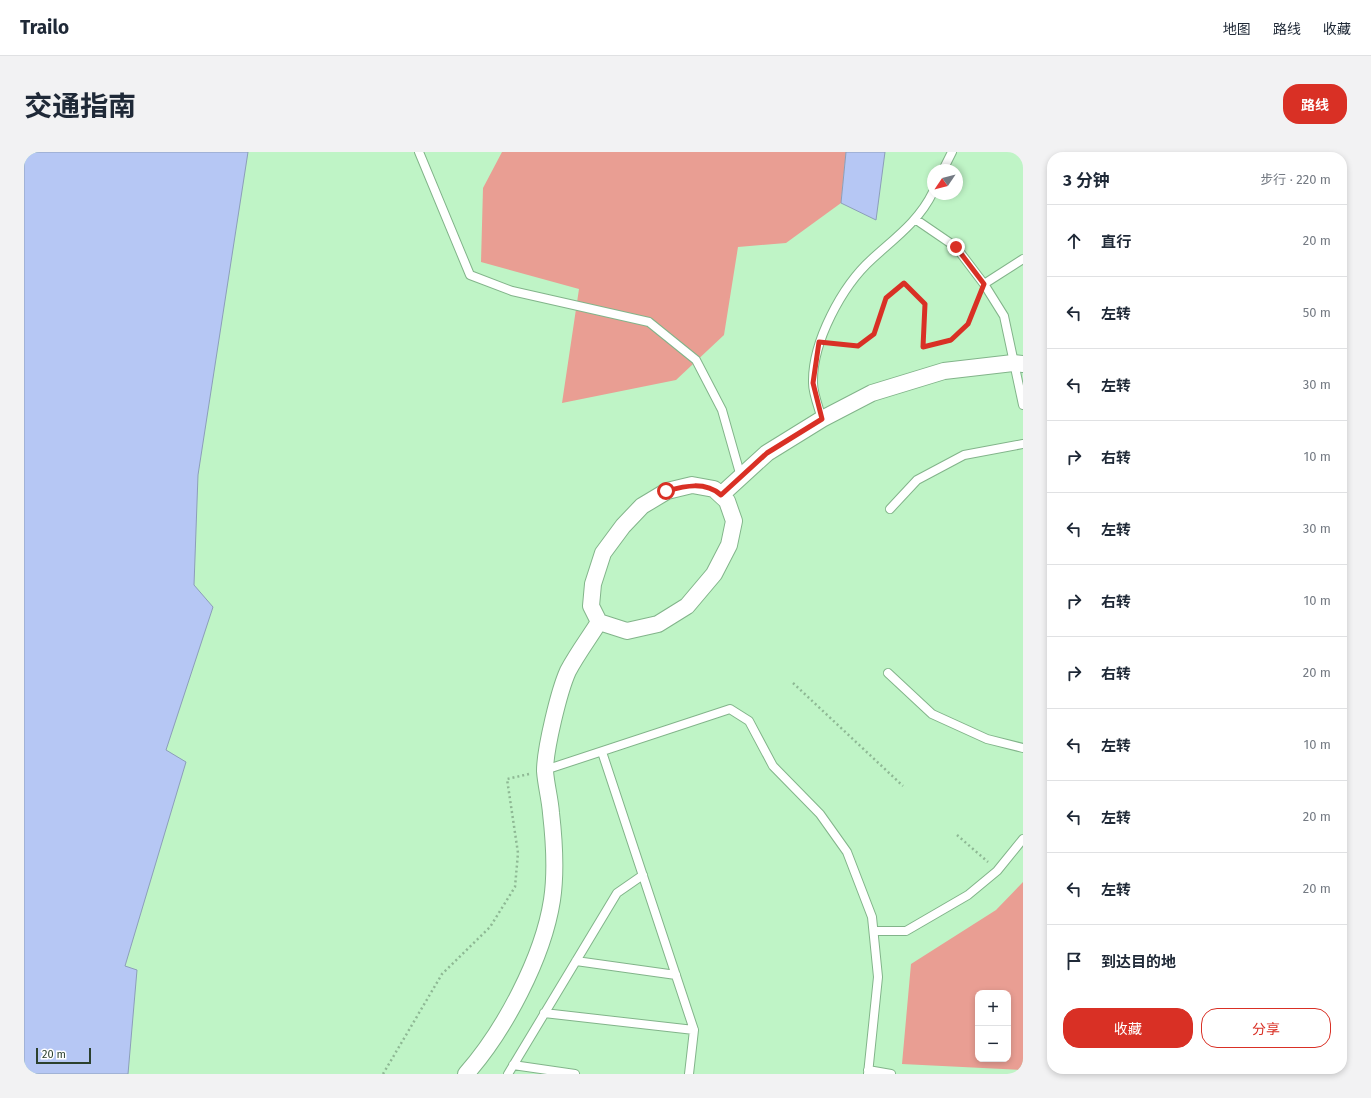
<!DOCTYPE html>
<html lang="zh">
<head>
<meta charset="utf-8">
<style>
	body { margin:0; font-family:"Fira Sans","Noto Sans SC",sans-serif; background:#f2f2f3; color:#1f2937 }
	.controls { position:absolute; right:12px; bottom:12px; display:grid; overflow:hidden; border-radius:8px; box-shadow:0 2px 6px #0003 }
	.controls button { width:36px; height:36px; display:grid; place-items:center; padding:0; border:0; border-bottom:1px solid #e0e1e3; background:#fff; color:#1f2937; font:20px sans-serif }
	.compass { position:absolute; left:903px; top:12px; width:36px; height:36px; border-radius:50%; background:#fff; box-shadow:0 2px 6px #0003; rotate:235deg }
	.scale { position:absolute; left:12px; bottom:10px; width:55px; box-sizing:border-box; padding-left:4px; border:2px solid #2b402e; border-top:0; font-size:11px; line-height:14px; white-space:nowrap; color:#2b402e; -webkit-text-stroke:3px #fff; paint-order:stroke }
	.stop { position:absolute; width:12px; height:12px; margin:-9px; border:3px solid #d93025; border-radius:50%; background:#fff }
	.stop.end { background:#d93025; border-color:#fff; box-shadow:0 1px 4px #0008 }
	.list { margin:0; padding:0; list-style:none }
	h2 { display:flex; justify-content:space-between; align-items:center; height:52px; margin:0; padding:0 16px; font-size:17px }
	h2 small { font-size:13px; font-weight:400; color:#747a83 }
	.list li { display:grid; grid-template-columns:26px 1fr auto; gap:12px; align-items:center; box-sizing:border-box; height:72px; padding:0 16px; border-top:1px solid #e0e1e3 }
	.list b { display:block; font-size:15px; white-space:nowrap }
	.list em { font-size:13px; font-style:normal; color:#747a83 }
	.actions { display:flex; gap:8px; padding:12px 16px }
	.actions a { flex:1; padding:9px 0; border:1px solid #d93025; border-radius:16px; text-align:center; font-size:14px; color:#d93025 }
	.actions .main { background:#d93025; color:#fff }
	.icon { flex:none; width:22px; height:22px; fill:none; stroke:currentColor; stroke-width:2; stroke-linecap:round; stroke-linejoin:round }
	.map { position:relative; flex:none; width:999px; height:922px; overflow:hidden; border-radius:16px }
	header { display:flex; align-items:center; gap:24px; box-sizing:border-box; height:56px; padding:0 20px; background:#fff; border-bottom:1px solid #e0e1e3 }
	header strong { font-size:19px }
	nav { display:flex; gap:22px; margin-inline-start:auto; font-size:14px }
	.intro { display:flex; align-items:center; justify-content:space-between; box-sizing:border-box; height:96px; padding:0 24px }
	h1 { margin:0; font-size:28px }
	.button { padding:10px 18px; border-radius:16px; background:#d93025; color:#fff; font-size:14px; font-weight:700 }
	main { display:flex; gap:24px; padding:0 24px }
	aside { flex:1; background:#fff; border-radius:16px; box-shadow:0 2px 6px #0003 }
	.map>svg:first-child { display:block }
	.green { fill:#e99e93; fill-rule:evenodd }
	.water { fill:#b6c7f4; stroke:#8c9eb9 }
	.lines { fill:none; stroke-linecap:round; stroke-linejoin:round }
	.service-casing { stroke:#82b48a; stroke-width:10 }
	.minor-casing { stroke:#82b48a; stroke-width:18 }
	.path { stroke:#8eb894; stroke-width:2.5; stroke-dasharray:2 3; stroke-linecap:butt }
	.service { stroke:#fff; stroke-width:8 }
	.minor { stroke:#fff; stroke-width:16 }
	.route { stroke:#d93025; stroke-width:5 }
</style>
</head>
<body>
<header>
<strong>Trailo</strong>
<nav><a>地图</a><a>路线</a><a>收藏</a></nav>
</header>
<div class="intro"><h1>交通指南</h1><a class="button">路线</a></div>
<main>
<div class="map">
<svg width="999" height="922" viewBox="0 0 999 922">
	<rect width="100%" height="100%" fill="#bff4c6"/>
	<!-- green -->
	<path class="green" d="M478,0H822L817,51L762,91L714,95L700,183L652,228L538,251L555,137L457,110L459,36Z
		M999,730V918L878,912L887,812L972,758ZM954,841H984V907H954Z"/>
	<!-- water -->
	<path class="water" d="M0,0H224L174,323L170,433L189,455L142,598L162,610L101,814L113,818L104,922H0Z
		M822,0H861L852,68L817,51Z"/>
	<g class="lines">
		<defs>
			<path id="service" d="M395,0L446,123L488,139L625,170L672,208L698,258L717,325
				M919,18L928,0
				M891,67L932,95L960,132L980,164L999,253
				M960,132L999,107
				M798,267C795,256 789,242 789,231C788,190 818,134 848,107C871,86 895,69 909,40
				M866,357L893,328L940,303L999,292
				M864,521L908,562L963,587L999,596
				M578,600L670,878L665,922
				M521,618L706,557L725,569L749,614L796,662L823,700L848,765L854,825L844,922
				M850,779H882L944,743L973,719L999,687
				M552,809L652,823
				M520,861L670,878
				M489,913L551,922
				M844,918L867,922
				M484,922L593,741L619,723"/>
			<path id="minor" d="M668,333L690,337L703,349L710,369L705,393L690,422L663,454L634,472L603,479L575,470L567,454L569,432L579,401L599,374L618,354L643,339Z
				M697,343L743,301L798,267L848,241L920,219L989,211L999,212
				M442,922C480,879 519,806 528,748C532,722 530,687 527,661C526,647 522,633 521,619C521,597 535,539 544,519C553,502 565,486 575,470"/>
		</defs>
		<!-- service casing -->
		<use href="#service" class="service-casing"/>
		<!-- minor casing -->
		<use href="#minor" class="minor-casing"/>
		<!-- path -->
		<path class="path" d="M809,192L834,193L850,182L862,146L880,131L901,152L899,195L927,189L944,172L953,147
			M769,531L879,634
			M933,683L964,710
			M359,922L418,822L466,775L491,735L494,701L483,627L505,622"/>
		<!-- service -->
		<use href="#service" class="service"/>
		<!-- minor -->
		<use href="#minor" class="minor"/>
	</g>
	<g class="lines">
		<!-- route -->
		<path class="route" d="M642,339C661,334 681,329 697,343L743,301L798,267L789,231L795,190L834,194L850,182L862,146L880,131L901,152L899,195L927,188L944,172L960,132L932,95"/>
	</g>
</svg>
<div class="controls">
<button>+</button>
<button>−</button>
</div>
<svg class="compass" viewBox="-18 -18 36 36"><path d="M0-13l5 13h-10z" fill="#e53935"/><path d="M0 13l5-13h-10z" fill="#747a83"/></svg>
<div class="scale">20 m</div>
<div class="stop" style="left:642px;top:339px"></div>
<div class="stop end" style="left:932px;top:95px"></div>
</div>
<aside>
<h2>3 分钟<small>步行 · 220 m</small></h2>
<ul class="list">
<li><svg class="icon" aria-label="ahead" viewBox="0 0 24 24"><path d="M12 20V5M6 11l6-6 6 6"/></svg><div><b>直行</b></div><em>20 m</em></li>
<li><svg class="icon" aria-label="left" viewBox="0 0 24 24"><path d="M17 20v-9H6M10 6l-5 5 5 5"/></svg><div><b>左转</b></div><em>50 m</em></li>
<li><svg class="icon" aria-label="left" viewBox="0 0 24 24"><path d="M17 20v-9H6M10 6l-5 5 5 5"/></svg><div><b>左转</b></div><em>30 m</em></li>
<li><svg class="icon" aria-label="right" viewBox="0 0 24 24"><path d="M7 20v-9h11M14 6l5 5-5 5"/></svg><div><b>右转</b></div><em>10 m</em></li>
<li><svg class="icon" aria-label="left" viewBox="0 0 24 24"><path d="M17 20v-9H6M10 6l-5 5 5 5"/></svg><div><b>左转</b></div><em>30 m</em></li>
<li><svg class="icon" aria-label="right" viewBox="0 0 24 24"><path d="M7 20v-9h11M14 6l5 5-5 5"/></svg><div><b>右转</b></div><em>10 m</em></li>
<li><svg class="icon" aria-label="right" viewBox="0 0 24 24"><path d="M7 20v-9h11M14 6l5 5-5 5"/></svg><div><b>右转</b></div><em>20 m</em></li>
<li><svg class="icon" aria-label="left" viewBox="0 0 24 24"><path d="M17 20v-9H6M10 6l-5 5 5 5"/></svg><div><b>左转</b></div><em>10 m</em></li>
<li><svg class="icon" aria-label="left" viewBox="0 0 24 24"><path d="M17 20v-9H6M10 6l-5 5 5 5"/></svg><div><b>左转</b></div><em>20 m</em></li>
<li><svg class="icon" aria-label="left" viewBox="0 0 24 24"><path d="M17 20v-9H6M10 6l-5 5 5 5"/></svg><div><b>左转</b></div><em>20 m</em></li>
<li><svg class="icon" aria-label="arrive" viewBox="0 0 24 24"><path d="M6 21V4h12l-3 4 3 4H6"/></svg><div><b>到达目的地</b></div></li>
</ul>
<div class="actions"><a class="main">收藏</a><a>分享</a></div>
</aside>
</main>
</body>
</html>
